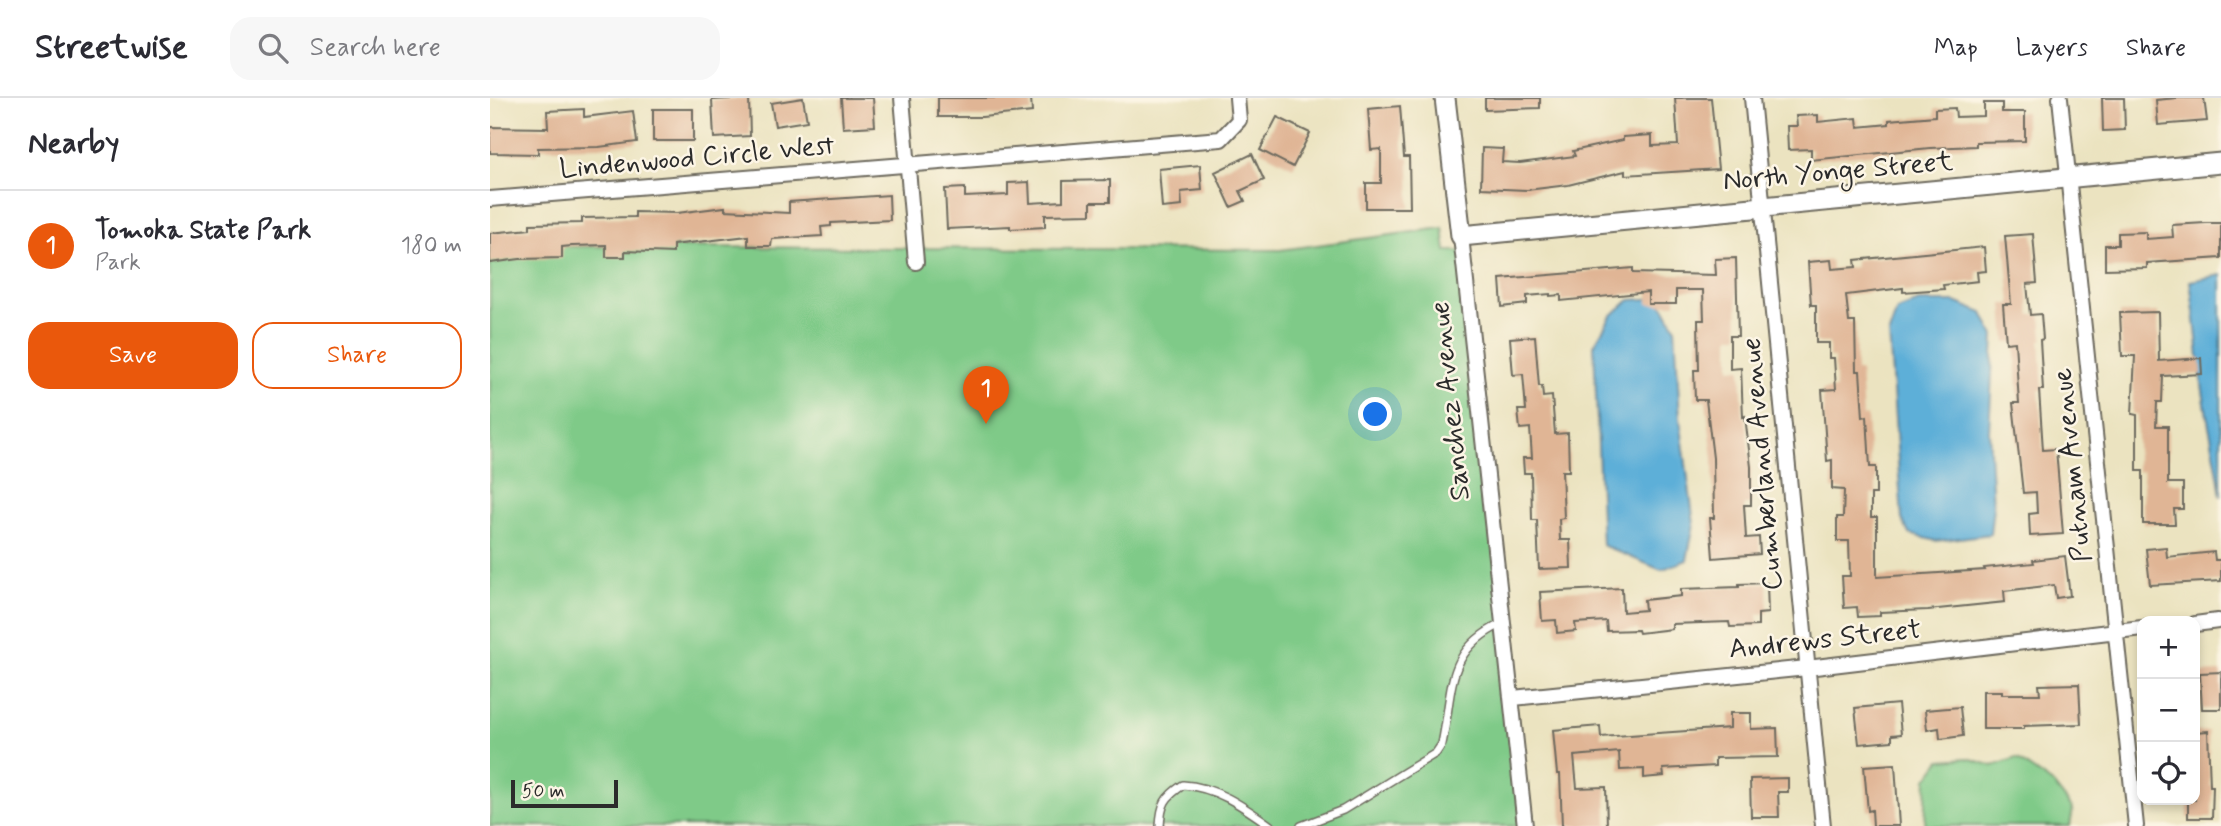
<!DOCTYPE html>
<html lang="en">
<head>
<meta charset="utf-8">
<style>
	body { margin:0; font-family:Mynerve,sans-serif; background:#f7f7f7; color:#2b2b33 }
	.controls { position:absolute; right:21px; bottom:21px; display:grid; overflow:hidden; border-radius:14px; box-shadow:0 4px 10px #0003 }
	.controls button { width:63px; height:63px; display:grid; place-items:center; padding:0; border:0; border-bottom:2px solid #e1e1e2; background:#fff; color:#2b2b33; font:35px sans-serif }
	.scale { position:absolute; left:21px; bottom:18px; width:107px; box-sizing:border-box; padding-left:7px; border:4px solid #2b2b2b; border-top:0; font-size:19px; line-height:24px; white-space:nowrap; color:#2b2b2b; -webkit-text-stroke:5px #fcf5e5; paint-order:stroke }
	.you { position:absolute; left:886px; top:317px; width:24px; height:24px; margin:-18px; border:5px solid #fff; border-radius:50%; background:#1a73e8; box-shadow:0 0 0 10px #1a73e833 }
	.badge { display:grid; place-items:center; width:46px; height:46px; border-radius:50%; background:#ea580c; color:#fff; font-size:23px; font-weight:700 }
	.pin { position:absolute; translate:-50% -58px; filter:drop-shadow(0 2px 4px #0008) }
	.pin::after { content:''; position:absolute; top:37px; width:24px; height:21px; background:inherit; clip-path:polygon(0 0,100% 0,50% 100%) }
	.list { margin:0; padding:0; list-style:none }
	h2 { display:flex; justify-content:space-between; align-items:center; height:91px; margin:0; padding:0 28px; font-size:30px }
	h2 small { font-size:23px; font-weight:400; color:#7c7c81 }
	.list li { display:grid; grid-template-columns:46px 1fr auto; gap:21px; align-items:center; box-sizing:border-box; height:112px; padding:0 28px; border-top:2px solid #e1e1e2 }
	.list b { display:block; font-size:26px; white-space:nowrap }
	.list p { margin:0; font-size:23px; white-space:nowrap; color:#7c7c81 }
	.list em { font-size:23px; font-style:normal; color:#7c7c81 }
	.actions { display:flex; gap:14px; padding:21px 28px }
	.actions a { flex:1; padding:16px 0; border:2px solid #ea580c; border-radius:21px; text-align:center; font-size:24px; color:#ea580c }
	.actions .main { background:#ea580c; color:#fff }
	.icon { flex:none; width:38px; height:38px; fill:none; stroke:currentColor; stroke-width:2; stroke-linecap:round; stroke-linejoin:round }
	.map { position:relative; flex:none; width:1731px; height:728px; overflow:hidden }
	header { display:flex; align-items:center; gap:42px; box-sizing:border-box; height:98px; padding:0 35px; background:#fff; border-bottom:2px solid #e1e1e2 }
	header strong { font-size:33px }
	nav { display:flex; gap:38px; margin-inline-start:auto; font-size:24px }
	.search { width:490px; height:63px; background:#f7f7f7; display:flex; align-items:center; gap:18px; box-sizing:border-box; padding:0 24px; border-radius:21px; color:#7c7c81; font-size:26px }
	main { display:flex }
	aside { flex:1; background:#fff }
	.map>svg:first-child { display:block }
	.green { fill:#7fca88; stroke:#557a5a; stroke-width:2 }
	.water { fill:#5dafd8; stroke:#446d82; stroke-width:2 }
	.building { fill:#e0b595 }
	.lines { fill:none; stroke-linecap:round; stroke-linejoin:round }
	.service-casing { stroke:#6e6b5f; stroke-width:10 }
	.minor-casing { stroke:#6e6b5f; stroke-width:18 }
	.tertiary-casing { stroke:#6e6b5f; stroke-width:23 }
	.service { stroke:#fff; stroke-width:7 }
	.minor { stroke:#fff; stroke-width:14 }
	.tertiary { stroke:#fff; stroke-width:19 }
	.labels { text-anchor:middle; dominant-baseline:central; stroke-width:5; stroke-linejoin:round; paint-order:stroke }
	.street-label { font-size:28px; fill:#2b2b2b; stroke:#fcf5e5 }
</style>
</head>
<body>
<header>
<strong>Streetwise</strong>
<div class="search"><svg class="icon" aria-label="search" viewBox="0 0 24 24"><circle cx="10" cy="10" r="6"/><path d="M15 15l6 6"/></svg>Search here</div>
<nav><a>Map</a><a>Layers</a><a>Share</a></nav>
</header>
<main>
<aside>
<h2>Nearby<small></small></h2>
<ul class="list">
<li><span class="badge">1</span><div><b>Tomoka State Park</b><p>Park</p></div><em>180 m</em></li>
</ul>
<div class="actions"><a class="main">Save</a><a>Share</a></div>
</aside>
<div class="map">
<svg width="1731" height="728" viewBox="0 0 1731 728">
	<rect width="100%" height="100%" fill="#fcf5e5"/>
	<filter id="ink" filterUnits="userSpaceOnUse"><feTurbulence type="fractalNoise" baseFrequency=".0143" numOctaves="2"/><feDisplacementMap in="SourceGraphic" scale="14" xChannelSelector="R" yChannelSelector="G"/><feConvolveMatrix kernelMatrix="1 2 1 2 8 2 1 2 1" color-interpolation-filters="sRGB"/></filter>
	<filter id="wash" filterUnits="userSpaceOnUse"><feTurbulence type="fractalNoise" baseFrequency=".00686" numOctaves="4" result="noise"/><feDisplacementMap in="SourceGraphic" scale="28" xChannelSelector="R" yChannelSelector="G"/><feGaussianBlur stdDeviation="1.57" result="paint"/><feColorMatrix in="noise" values="0 0 0 0 0 0 0 0 0 0 0 0 0 0 0 0 0 1.4 0 .05"/><feComposite in="paint" operator="in"/></filter>
	<g filter="url(#wash)">
		<rect width="100%" height="100%" fill="#ebe3c0"/>
		<!-- green -->
		<path class="green" d="M953,130L956,153H973L1037,728H0V148L790,152Z
			M1478,660L1503,668L1526,660L1564,687L1583,711L1580,728H1435L1437,681L1451,662Z"/>
		<!-- water -->
		<path class="water" d="M1731,177V399C1727,361 1717,324 1712,286C1708,252 1705,217 1700,183Z
			M1169,200L1185,229L1190,321L1204,426L1197,462L1171,472L1112,447L1104,247L1121,218L1140,202Z
			M1429,204H1465L1493,215L1504,238L1499,333L1503,409L1500,436L1446,443L1419,436L1412,421L1399,235L1407,212Z"/>
		<g id="blocks">
			<!-- building -->
			<path class="building" d="M259,0L260,38L224,40L222,2Z
				M313,0L317,23L285,28L281,5Z
				M351,0H383L385,28L353,30Z
				M448,0H541L542,14L492,19H448Z
				M995,0H1050V10L995,12Z
				M1185,0H1221L1228,71L1135,77V73L1078,87L1037,92L991,90L992,50L1013,51L1012,64L1030,65L1085,58L1083,53L1133,42V39L1162,37V48L1188,47Z
				M1612,0H1634L1635,32L1613,33Z
				M1687,0H1714L1717,23L1668,27L1666,2Z
				M1494,5H1512V14H1535V43L1486,44V48L1440,50L1321,62V51L1298,52L1297,28H1307L1306,18L1328,17V24L1367,20L1368,29L1399,26V22L1445,18V11L1465,10L1466,19L1494,18Z
				M910,8L914,59H919L920,110H876V85H891V51L881,52L878,11Z
				M94,11V19L143,13L147,44L109,49L48,50V56L0,55V29L58,30L57,13Z
				M163,11H203V43H163Z
				M787,19L820,35L803,69L770,52Z
				M762,56L774,82L750,93L755,103L741,109L725,74Z
				M710,67L712,92L691,94L692,108L672,110L669,71Z
				M620,82V104H601V116L555,117V129L520,131V128L457,131L455,91L475,90V99L518,97V85L539,84L540,105L573,103V83Z
				M399,97L400,122L341,125V128L331,129L332,138L282,141L281,148H258V138L183,147V155L135,153V159H116V147L82,148L72,149V160L30,161L0,165V135L40,131V126L92,125V120L145,119V114L187,115L235,109V112L299,115V104Z
				M1716,125H1731V160L1657,165V170L1615,171V147H1628V135L1656,134V141L1683,139L1682,127Z
				M1543,136L1547,185L1537,186L1540,217L1551,216L1553,241L1550,242L1553,292H1549L1553,352L1566,351L1573,436L1540,438L1539,416L1547,415L1546,394L1533,395L1523,305H1529L1525,244L1516,245L1513,206H1521L1515,138Z
				M1494,149L1496,173L1487,174L1488,183L1453,187L1454,191L1413,194V190L1356,197L1359,224H1365L1366,273H1370L1373,319L1377,318L1380,369H1386V396H1381V419H1387V479L1495,472L1494,470L1544,465L1543,462L1575,458L1580,498L1566,500L1564,487L1514,493L1515,504L1438,512L1390,514V518L1368,519L1367,509L1354,510L1352,478H1360L1359,443H1347V419H1353L1354,392L1342,391V362L1337,363L1332,292L1346,291L1344,260H1339V245H1326V207H1321L1318,164L1341,162L1342,171L1366,169L1365,162Z
				M1246,160L1248,238H1240V271L1251,270L1253,319L1255,318L1261,369V407H1254L1256,440L1269,439L1270,456L1223,460L1220,420H1224L1223,360L1216,302H1205L1204,272H1209L1208,222H1214L1213,192H1186V206H1158V194L1071,203V197L1060,198V196L1037,198V206L1012,209L1010,181L1143,170V175L1226,177L1225,161Z
				M1668,214L1669,263L1711,260L1712,276L1673,278L1672,304H1667L1666,328H1678V385H1693V411H1684L1685,426H1653V373H1647V317L1642,316L1645,258H1632L1630,215Z
				M1045,238L1049,288H1052L1053,299L1062,298L1065,336L1078,335L1079,373H1072L1074,420L1069,421L1070,442H1080L1081,470L1049,471L1047,422H1042L1041,375H1034L1033,360H1042L1040,330L1030,331L1028,312H1036L1033,276L1023,277L1020,240Z
				M1676,449L1677,459L1724,454L1725,462H1731V483L1660,487L1656,451Z
				M1277,485L1278,515L1268,516V528L1240,529L1239,524L1182,526V531L1149,535L1148,532L1117,533L1116,523L1085,525L1086,533L1067,535L1066,522L1052,523L1050,494L1132,490L1133,514L1155,512L1154,502L1191,498V491L1249,489V486Z
				M1731,574V611H1712L1710,575Z
				M1589,586L1591,626L1534,628V631H1493V593H1512V596H1550L1549,587Z
				M1408,606L1411,636L1402,637V643L1369,646L1365,610Z
				M1470,609L1473,638L1450,641L1449,630L1437,632L1435,612Z
				M1240,615H1261V631L1287,630L1288,659L1225,660V668L1173,671L1174,678L1154,680V671L1130,672L1129,654L1084,658L1087,690L1116,689L1117,728H1072L1070,676H1067L1063,632L1110,628L1111,639L1240,630Z
				M1718,633L1720,688H1723L1722,720H1698V702H1705V634Z
				M1405,666L1409,728H1383L1382,712L1378,713L1374,668Z
				M1298,680V694H1288L1289,719H1261L1260,681Z"/>
		</g>
	</g>
	<g filter="url(#ink)">
		<use href="#blocks" fill-opacity="0" stroke="#6e6b5f" stroke-width="2"/>
		<g class="lines">
			<defs>
				<path id="service" d="M670,728C671,706 675,699 693,687C727,689 754,709 781,728
					M811,728L853,712L946,655L952,646C964,590 954,553 1013,525"/>
				<path id="minor" d="M412,0L426,164
					M1262,0L1333,728
					M1570,0L1646,728
					M0,101L731,41L749,22L747,0
					M971,138L1035,728
					M1705,526L1728,523
					M1023,600L1317,570L1652,530"/>
				<path id="tertiary" d="M955,0L971,138L1731,65"/>
			</defs>
			<!-- service casing -->
			<use href="#service" class="service-casing"/>
			<!-- minor casing -->
			<use href="#minor" class="minor-casing"/>
			<!-- tertiary casing -->
			<use href="#tertiary" class="tertiary-casing"/>
			<!-- service -->
			<use href="#service" class="service"/>
			<!-- minor -->
			<use href="#minor" class="minor"/>
			<!-- tertiary -->
			<use href="#tertiary" class="tertiary"/>
		</g>
	</g>
	<g class="labels">
		<!-- street labels -->
		<g class="street-label">
			<text transform="translate(207 60) rotate(-5)">Lindenwood Circle West</text>
			<text transform="translate(1348 74) rotate(-5)">North Yonge Street</text>
			<text transform="translate(961 303) rotate(-96)">Sanchez Avenue</text>
			<text transform="translate(1273 366) rotate(-95)">Cumberland Avenue</text>
			<text transform="translate(1583 367) rotate(-96)">Putnam Avenue</text>
			<text transform="translate(1335 542) rotate(-6)">Andrews Street</text>
		</g>
	</g>
</svg>
<div class="controls">
<button>+</button>
<button>−</button>
<button><svg class="icon" aria-label="locate" viewBox="0 0 24 24"><circle cx="12" cy="12" r="6"/><path d="M12 2v4M12 18v4M2 12h4M18 12h4"/></svg></button>
</div>
<div class="scale">50 m</div>
<div class="you"></div>
<div class="pin badge" style="left:496px;top:326px">1</div>
</div>
</main>
</body>
</html>
